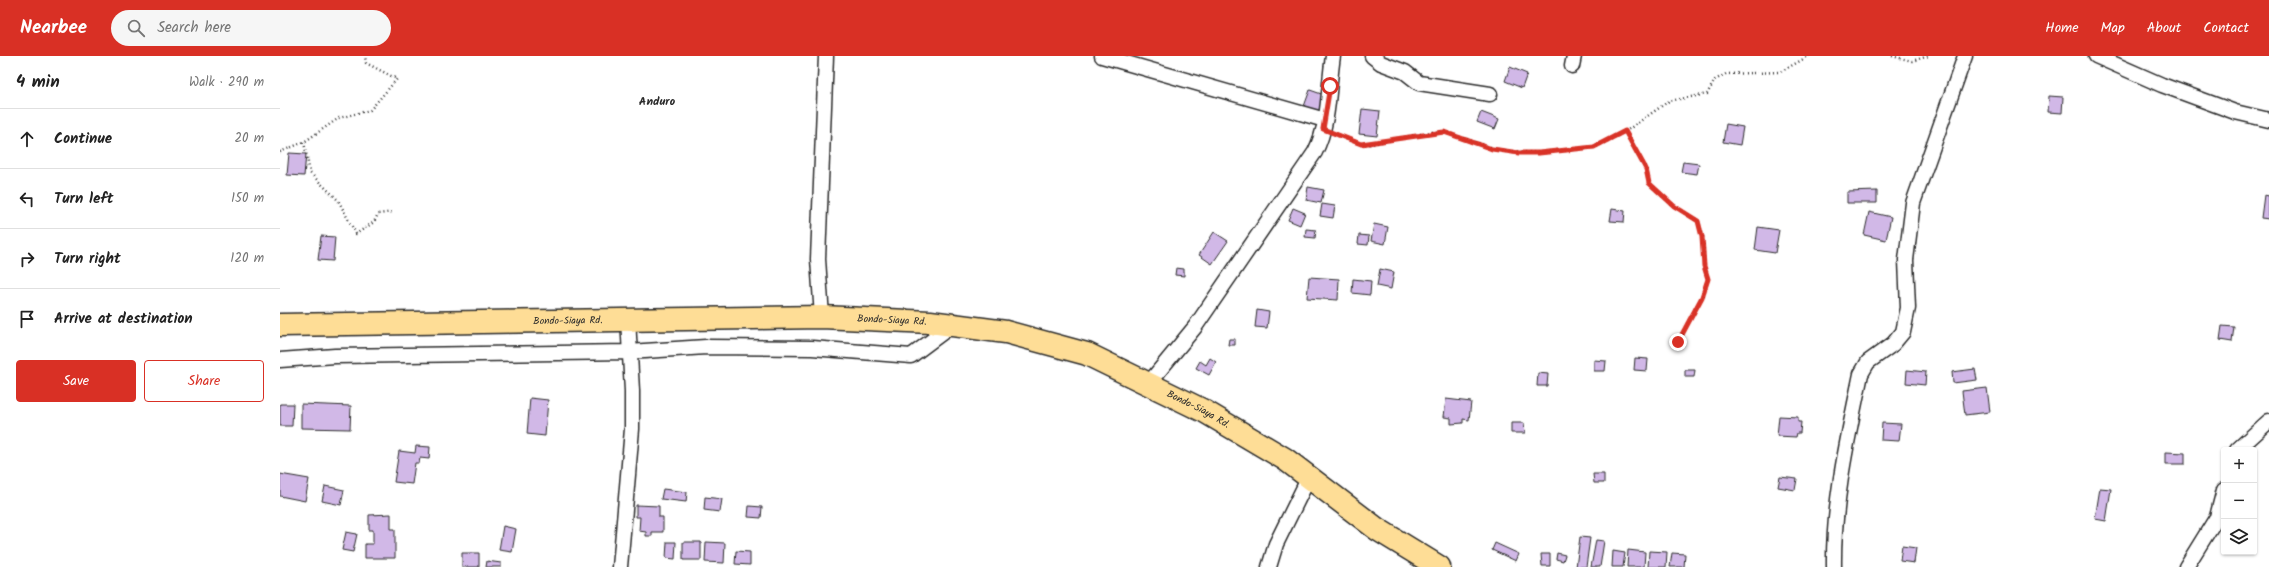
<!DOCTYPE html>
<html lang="en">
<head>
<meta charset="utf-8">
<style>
	body { margin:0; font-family:Kalam,sans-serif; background:#f6f6f6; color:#222 }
	.controls { position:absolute; right:12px; bottom:12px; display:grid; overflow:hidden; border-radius:4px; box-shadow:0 1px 3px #0004 }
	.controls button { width:36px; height:36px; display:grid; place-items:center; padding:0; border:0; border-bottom:1px solid #e0e0e0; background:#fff; color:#222; font:20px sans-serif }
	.stop { position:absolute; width:12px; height:12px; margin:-9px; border:3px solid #d93025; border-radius:50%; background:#fff }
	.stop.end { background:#d93025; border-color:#fff; box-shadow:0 1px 4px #0008 }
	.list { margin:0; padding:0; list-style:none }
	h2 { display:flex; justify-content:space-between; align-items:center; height:52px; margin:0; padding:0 16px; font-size:17px }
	h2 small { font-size:13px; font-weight:400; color:#767676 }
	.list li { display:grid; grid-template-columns:26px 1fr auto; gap:12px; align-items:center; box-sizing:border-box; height:60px; padding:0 16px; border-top:1px solid #e0e0e0 }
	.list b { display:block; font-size:15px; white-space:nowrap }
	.list em { font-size:13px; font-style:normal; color:#767676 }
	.actions { display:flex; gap:8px; padding:12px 16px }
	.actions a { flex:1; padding:9px 0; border:1px solid #d93025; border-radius:4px; text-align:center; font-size:14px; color:#d93025 }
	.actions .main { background:#d93025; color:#fff }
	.icon { flex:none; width:22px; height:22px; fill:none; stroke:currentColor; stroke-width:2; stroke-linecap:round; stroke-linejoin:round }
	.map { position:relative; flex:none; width:1989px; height:511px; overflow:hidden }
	header { display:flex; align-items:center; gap:24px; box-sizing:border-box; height:56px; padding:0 20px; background:#d93025; color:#fff }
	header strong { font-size:19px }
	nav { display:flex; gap:22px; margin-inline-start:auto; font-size:14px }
	.search { width:280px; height:36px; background:#f6f6f6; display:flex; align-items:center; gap:10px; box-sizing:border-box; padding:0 14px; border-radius:22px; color:#767676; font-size:15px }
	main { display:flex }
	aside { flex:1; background:#fff }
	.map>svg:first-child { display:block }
	.building { fill:#d1b8e7; stroke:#2b2b2b }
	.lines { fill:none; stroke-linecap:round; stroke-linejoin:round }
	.street-casing { stroke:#2b2b2b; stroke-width:17 }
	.highway-casing { stroke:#2b2b2b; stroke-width:25 }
	.path { stroke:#2b2b2b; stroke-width:2.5; stroke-dasharray:1 3; stroke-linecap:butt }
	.street { stroke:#fff; stroke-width:14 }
	.highway { stroke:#fedd96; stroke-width:22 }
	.route { stroke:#d93025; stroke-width:5 }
	.labels { text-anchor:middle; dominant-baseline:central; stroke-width:3.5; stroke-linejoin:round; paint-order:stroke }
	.street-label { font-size:10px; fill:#2b2b2b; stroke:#fff }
	.quarter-label { font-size:12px; font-weight:bold; fill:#2b2b2b; stroke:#fff }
</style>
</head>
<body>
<header>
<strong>Nearbee</strong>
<div class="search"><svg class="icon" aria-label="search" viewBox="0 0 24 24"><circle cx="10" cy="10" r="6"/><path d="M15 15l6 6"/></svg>Search here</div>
<nav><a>Home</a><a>Map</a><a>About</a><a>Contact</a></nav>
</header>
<main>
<aside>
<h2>4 min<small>Walk · 290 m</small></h2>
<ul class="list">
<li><svg class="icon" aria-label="ahead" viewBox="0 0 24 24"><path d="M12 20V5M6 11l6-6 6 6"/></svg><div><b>Continue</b></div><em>20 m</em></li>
<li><svg class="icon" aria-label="left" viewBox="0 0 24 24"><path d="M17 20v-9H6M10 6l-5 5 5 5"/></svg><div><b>Turn left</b></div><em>150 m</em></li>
<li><svg class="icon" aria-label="right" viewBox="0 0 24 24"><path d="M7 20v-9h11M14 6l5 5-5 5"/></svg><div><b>Turn right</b></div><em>120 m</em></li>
<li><svg class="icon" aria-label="arrive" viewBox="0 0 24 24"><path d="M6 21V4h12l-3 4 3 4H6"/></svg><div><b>Arrive at destination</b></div></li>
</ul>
<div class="actions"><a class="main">Save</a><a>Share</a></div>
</aside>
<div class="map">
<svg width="1989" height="511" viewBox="0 0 1989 511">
	<rect width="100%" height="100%" fill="#fff"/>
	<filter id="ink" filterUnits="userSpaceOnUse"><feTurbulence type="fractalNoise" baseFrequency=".025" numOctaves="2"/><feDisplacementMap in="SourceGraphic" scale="8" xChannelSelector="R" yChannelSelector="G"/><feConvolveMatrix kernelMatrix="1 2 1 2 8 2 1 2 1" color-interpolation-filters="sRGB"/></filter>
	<g filter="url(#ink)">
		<!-- building -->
		<path class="building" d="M1230,11L1247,18L1242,32L1225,25Z
			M1030,34L1047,40L1040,59L1023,53Z
			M1769,40L1783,41L1782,57L1768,56Z
			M1082,53L1100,55L1097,80L1079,78Z
			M1201,56L1219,63L1215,73L1197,66Z
			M1446,68L1463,71L1460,89L1443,86Z
			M9,97L26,98L24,120L7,119Z
			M1403,106L1419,108L1417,118L1401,116Z
			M1028,131L1044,134L1041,147L1026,144Z
			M1597,135V147H1567V136Z
			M1984,139L1989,140V163L1981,162Z
			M1042,148L1055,150L1053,162L1040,160Z
			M1013,152L1025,157L1020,169L1008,164Z
			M1332,153L1345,155L1344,166L1330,165Z
			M1589,156L1611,161L1606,184L1584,179Z
			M1094,168L1108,171L1105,188L1091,185Z
			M1478,171L1499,174L1495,197L1475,194Z
			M1026,173L1036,174L1035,182L1025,181Z
			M934,176L948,185L932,208L919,199Z
			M1079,179L1089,180L1088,189L1078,188Z
			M41,180L55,181L53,205L38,204Z
			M896,212L904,213V220L895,219Z
			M1100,213L1114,216L1111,233L1097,230Z
			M1029,221L1059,223L1058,244L1027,242Z
			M1073,223L1091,225L1090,239L1072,237Z
			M977,254L989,256L987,272L975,271Z
			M1942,270L1954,271L1952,286L1940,284Z
			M949,283H955V289H948Z
			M930,302L936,306L929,319L916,312L920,305L926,309Z
			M1355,302L1368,303L1367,315L1354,314Z
			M1314,304L1326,305L1325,315H1314Z
			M1695,313L1697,324L1673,327L1672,316Z
			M1405,314H1415L1414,321H1405Z
			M1627,314L1646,316L1645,329L1626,327Z
			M1258,317L1268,318L1267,330H1257Z
			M1707,332L1710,356L1685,359L1682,335Z
			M250,342L268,344L265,380L247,378Z
			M1166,343L1191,346L1189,364L1183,363V367L1171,368V362L1164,361Z
			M0,348H13L12,370H0Z
			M21,348L71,350L70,373L21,372Z
			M1499,360L1518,361V366H1521L1520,377H1517L1516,381L1497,380Z
			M1231,367H1244L1245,377H1231Z
			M1602,367L1621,368L1619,385L1601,384Z
			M136,390L150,391L149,403L140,402L139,407H135L132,428L114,426L119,395L135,397Z
			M1886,396L1905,397V408H1886Z
			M0,418L29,423L25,445L0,440Z
			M1313,418H1324V427H1314Z
			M1500,421L1517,423L1515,434L1498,431Z
			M45,430L64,434L61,449L42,445Z
			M1820,432L1831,433L1826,465L1815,463Z
			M383,433L407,436L406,446L381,443Z
			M425,441L442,443L440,456L424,454Z
			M356,449L379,450V461H383V476H372V480H366V476L359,475L360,461H356Z
			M469,450L482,451L481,462L468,461Z
			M111,458V473H115V502H85V488H93V474H89V459Z
			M223,470L236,473L232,496L219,494Z
			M66,476L77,478L73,496L62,494Z
			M1300,481L1310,482L1306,511H1296Z
			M1316,484L1324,485L1320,511H1311Z
			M387,486H396L395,503L386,502Z
			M403,486H421V504H403Z
			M426,486L445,487L444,507L425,506Z
			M1215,487L1239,498L1236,505L1212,494Z
			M1622,490L1636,492L1634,507L1620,505Z
			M1348,494L1365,496L1364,511H1347Z
			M456,495L470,496V509L455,508Z
			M1333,495L1345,497L1343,511H1332Z
			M1369,495L1387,496L1386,511H1368Z
			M182,497H199V511H182Z
			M1277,497L1285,499L1283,505L1276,503Z
			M1392,497L1405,498L1404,511H1390Z
			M1261,498H1270V510H1262Z
			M207,505L221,507V511H206Z"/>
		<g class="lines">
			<defs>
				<path id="street" d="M822,0L1045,64
					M1092,0L1101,7L1125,16L1139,27L1210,38
					M1816,0L1882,29L1955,56L1989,64
					M1292,10L1294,0
					M542,261L538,203L546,0
					M0,304L55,300L349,296L426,291L532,292L631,300L674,268
					M869,327L915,271L1035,96C1050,66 1048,32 1053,0
					M1957,394L1989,365
					M340,511L352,373V335L348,263
					M989,511L996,488L1029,421
					M1554,511C1553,446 1568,381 1581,318L1588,306L1613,288L1623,276L1628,252L1626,204L1633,147L1685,0
					M1906,511L1937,461L1944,434"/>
				<g id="highway">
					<path id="s1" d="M0,269L542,261L650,266L726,276L807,298L924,355L1005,403L1097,473L1159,511"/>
				</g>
			</defs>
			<!-- street casing -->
			<use href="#street" class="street-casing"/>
			<!-- highway casing -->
			<use href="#highway" class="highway-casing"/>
			<!-- path -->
			<path class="path" d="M1612,0L1632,5L1649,0
				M1345,75L1366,113L1369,127L1394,150L1418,165L1423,181L1424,210L1428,223L1422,241L1398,286
				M1055,78L1081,88H1090L1152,76H1164L1222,95L1259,97L1315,91L1349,73L1389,45L1427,38L1435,24L1446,18L1500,16L1529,0
				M24,86L30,117L58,144L76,178L94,166L98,158L113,156
				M0,96L24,86L59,62L90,54L117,23L86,7L85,0"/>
			<!-- street -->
			<use href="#street" class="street"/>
			<!-- highway -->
			<use href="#highway" class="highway"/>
		</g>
	</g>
	<g class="lines" filter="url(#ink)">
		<!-- route -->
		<path class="route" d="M1050,30L1043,73L1081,88L1164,76L1212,93L1239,97H1259L1314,91L1345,75L1366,113L1369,127L1394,150L1418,165L1422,181L1424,210L1428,223L1422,241L1398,286"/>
	</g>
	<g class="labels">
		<!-- street labels -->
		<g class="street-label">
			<text stroke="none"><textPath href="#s1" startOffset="612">Bondo-Siaya Rd.</textPath></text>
			<text stroke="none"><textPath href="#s1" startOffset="288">Bondo-Siaya Rd.</textPath></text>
			<text stroke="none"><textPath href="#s1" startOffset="935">Bondo-Siaya Rd.</textPath></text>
		</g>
		<!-- quarter labels -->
		<g class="quarter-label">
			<text x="377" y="45">Anduro</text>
		</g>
	</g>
</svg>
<div class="controls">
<button>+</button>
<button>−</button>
<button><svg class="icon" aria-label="layers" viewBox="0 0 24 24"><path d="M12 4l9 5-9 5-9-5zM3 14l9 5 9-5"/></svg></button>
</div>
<div class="stop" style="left:1050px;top:30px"></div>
<div class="stop end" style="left:1398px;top:286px"></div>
</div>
</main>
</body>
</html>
